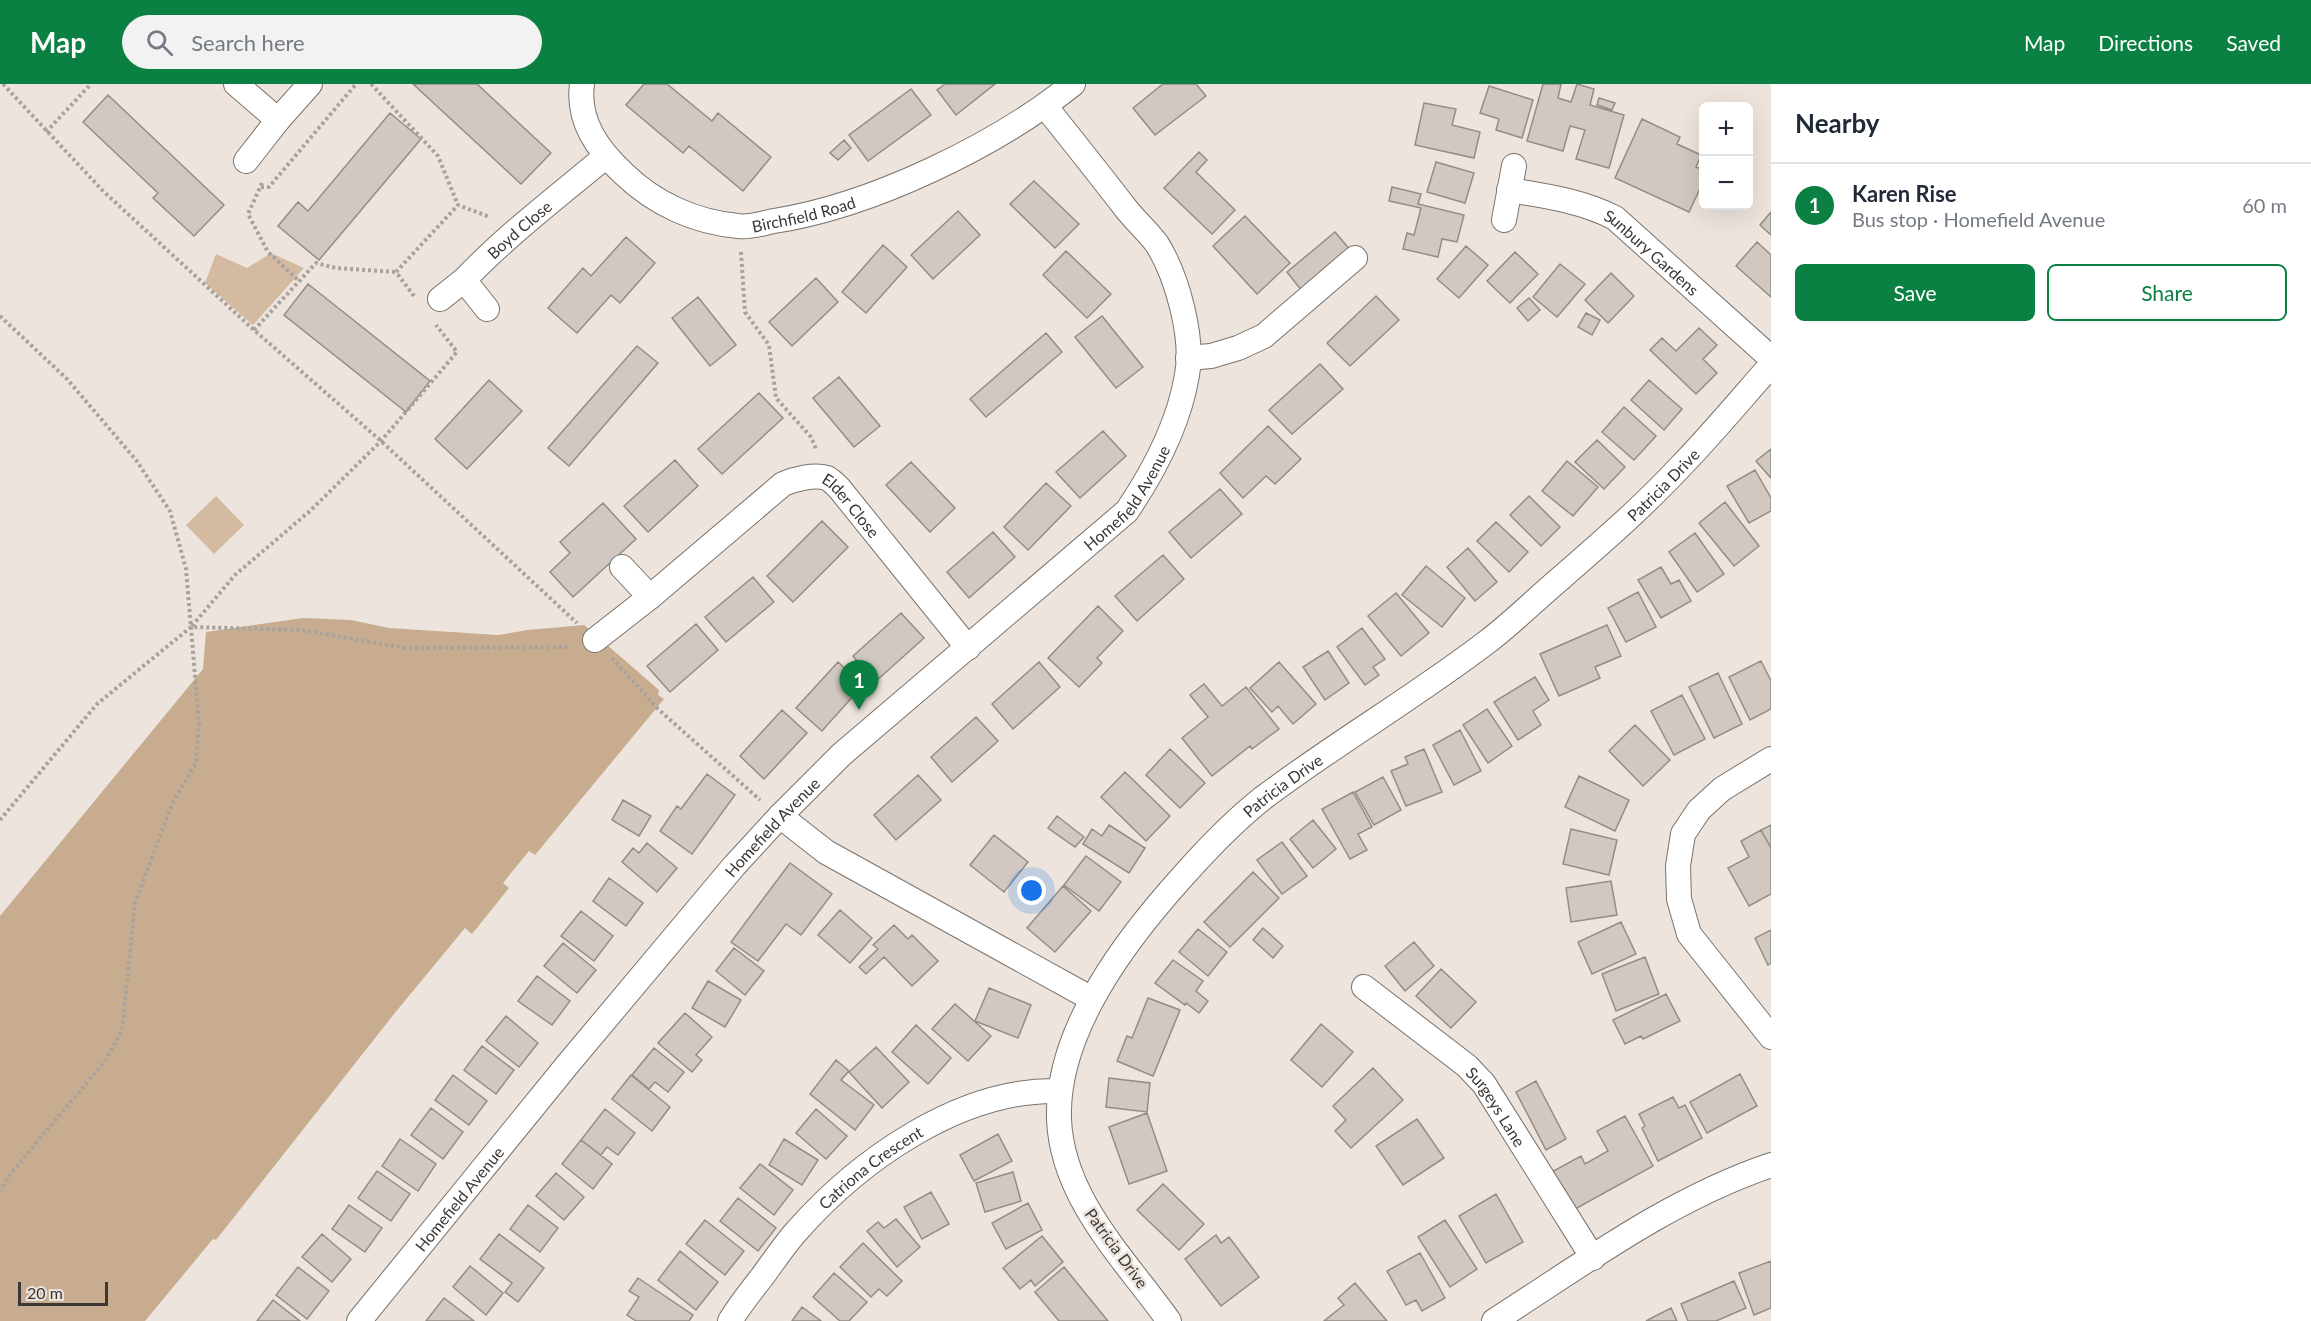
<!DOCTYPE html>
<html lang="en">
<head>
<meta charset="utf-8">
<style>
	body { margin:0; font-family:Lato,sans-serif; background:#f2f2f3; color:#1f2937 }
	.controls { position:absolute; right:18px; top:18px; display:grid; overflow:hidden; border-radius:9px; box-shadow:0 6px 24px #0002 }
	.controls button { width:54px; height:54px; display:grid; place-items:center; padding:0; border:0; border-bottom:2px solid #e0e1e3; background:#fff; color:#1f2937; font:30px sans-serif }
	.scale { position:absolute; left:18px; bottom:15px; width:90px; box-sizing:border-box; padding-left:6px; border:3px solid #3b3734; border-top:0; font-size:16px; line-height:21px; white-space:nowrap; color:#3b3734; -webkit-text-stroke:4px #ede5dd; paint-order:stroke }
	.you { position:absolute; left:1032px; top:807px; width:21px; height:21px; margin:-15px; border:4px solid #fff; border-radius:50%; background:#1a73e8; box-shadow:0 0 0 9px #1a73e833 }
	.badge { display:grid; place-items:center; width:39px; height:39px; border-radius:50%; background:#0b8043; color:#fff; font-size:20px; font-weight:700 }
	.pin { position:absolute; translate:-50% -50px; filter:drop-shadow(0 2px 3px #0008) }
	.pin::after { content:''; position:absolute; top:32px; width:21px; height:18px; background:inherit; clip-path:polygon(0 0,100% 0,50% 100%) }
	.list { margin:0; padding:0; list-style:none }
	h2 { display:flex; justify-content:space-between; align-items:center; height:78px; margin:0; padding:0 24px; font-size:26px }
	h2 small { font-size:20px; font-weight:400; color:#747a83 }
	.list li { display:grid; grid-template-columns:39px 1fr auto; gap:18px; align-items:center; box-sizing:border-box; height:84px; padding:0 24px; border-top:2px solid #e0e1e3 }
	.list b { display:block; font-size:22px; white-space:nowrap }
	.list p { margin:0; font-size:20px; white-space:nowrap; color:#747a83 }
	.list em { font-size:20px; font-style:normal; color:#747a83 }
	.actions { display:flex; gap:12px; padding:18px 24px }
	.actions a { flex:1; padding:14px 0; border:2px solid #0b8043; border-radius:9px; text-align:center; font-size:21px; color:#0b8043 }
	.actions .main { background:#0b8043; color:#fff }
	.icon { flex:none; width:33px; height:33px; fill:none; stroke:currentColor; stroke-width:2; stroke-linecap:round; stroke-linejoin:round }
	.map { position:relative; flex:none; width:1771px; height:1237px; overflow:hidden }
	header { display:flex; align-items:center; gap:36px; box-sizing:border-box; height:84px; padding:0 30px; background:#0b8043; color:#fff }
	header strong { font-size:28px }
	nav { display:flex; gap:33px; margin-inline-start:auto; font-size:21px }
	.search { width:420px; height:54px; background:#f2f2f3; display:flex; align-items:center; gap:15px; box-sizing:border-box; padding:0 21px; border-radius:33px; color:#747a83; font-size:22px }
	main { display:flex }
	aside { flex:1; background:#fff }
	.map>svg:first-child { display:block }
	.green { fill:#d4baa0 }
	.forest { fill:#c7ac90 }
	.building { fill:#d1c9c1; stroke:#948d85; stroke-width:1.5 }
	.lines { fill:none; stroke-linecap:round; stroke-linejoin:round }
	.street-casing { stroke:#7a726b; stroke-width:26 }
	.path { stroke:#a8a29c; stroke-width:4; stroke-dasharray:3 3; stroke-linecap:butt }
	.street { stroke:#fff; stroke-width:24 }
	.labels { text-anchor:middle; dominant-baseline:central; stroke-width:5; stroke-linejoin:round; paint-order:stroke }
	.street-label { font-size:16px; fill:#3b3734; stroke:#ede5dd }
</style>
</head>
<body>
<header>
<strong>Map</strong>
<div class="search"><svg class="icon" aria-label="search" viewBox="0 0 24 24"><circle cx="10" cy="10" r="6"/><path d="M15 15l6 6"/></svg>Search here</div>
<nav><a>Map</a><a>Directions</a><a>Saved</a></nav>
</header>
<main>
<div class="map">
<svg width="1771" height="1237" viewBox="0 0 1771 1237">
	<rect width="100%" height="100%" fill="#ede5dd"/>
	<!-- green -->
	<path class="green" d="M271,169L304,184L253,241L205,199L216,170L247,184Z
		M216,412L244,441L214,470L186,441Z"/>
	<!-- forest -->
	<path class="forest" d="M303,534L351,536L389,544L498,551L528,546L584,541L659,606L658,611L664,615L535,771L529,767L503,799L509,804L472,850L465,844L394,930L216,1156L213,1155L145,1237H0V832L203,585L206,548Z"/>
	<!-- building -->
	<path class="building" d="M413,0H477L551,69L521,100Z
		M644,0H667L712,37L718,29L771,73L743,107L689,62L683,69L626,21Z
		M945,0H995L956,31L937,6Z
		M1163,0H1196L1206,12L1155,51L1133,24Z
		M1543,0H1561L1558,14L1571,18L1577,0L1594,5L1590,21L1624,31L1609,84L1576,75L1585,46L1570,42L1563,67L1527,57Z
		M1489,2L1533,16L1522,54L1496,46L1499,35L1480,29Z
		M911,5L931,31L868,77L849,51Z
		M108,11L224,121L194,152L153,114L158,109L83,38Z
		M1599,14L1615,19L1612,26L1597,21Z
		M1424,19L1456,25L1452,41L1480,48L1474,74L1415,61Z
		M390,29L421,55L319,176L278,142L298,118L308,127Z
		M1642,35L1680,53L1677,60L1701,71L1696,83L1704,86V96L1689,128L1615,94Z
		M844,56L851,64L838,76L830,69Z
		M1199,68L1207,76L1196,88L1235,126L1212,150L1164,104Z
		M1436,78L1474,89L1465,119L1427,108Z
		M1034,97L1079,140L1055,164L1010,120Z
		M1392,103L1421,110L1418,120L1464,131L1457,158L1442,155L1438,173L1403,165L1407,149L1414,151L1421,124L1389,117Z
		M958,127L980,151L933,195L911,171Z
		M1771,128V151L1760,141Z
		M1245,132L1290,179L1257,210L1213,162Z
		M1335,148L1351,167L1302,207L1287,188Z
		M626,153L655,179L620,219L611,211L577,249L548,224L583,184L591,192Z
		M1757,158L1771,171V213L1736,182Z
		M883,161L907,183L866,229L842,208Z
		M1466,162L1488,181L1459,214L1437,195Z
		M1066,167L1111,210L1087,234L1043,191Z
		M1515,168L1538,190L1510,219L1487,197Z
		M1560,180L1585,200L1557,233L1533,213Z
		M1611,189L1634,212L1608,239L1585,216Z
		M816,194L838,218L792,262L769,238Z
		M308,200L430,297L406,328L284,231Z
		M1376,212L1399,236L1350,282L1327,259Z
		M698,213L736,261L710,282L672,234Z
		M1529,214L1540,226L1528,237L1517,224Z
		M1586,229L1600,236L1592,251L1578,243Z
		M1102,232L1143,283L1116,304L1075,253Z
		M1699,244L1717,261L1703,275L1717,289L1696,310L1650,266L1662,254L1676,267Z
		M1046,249L1062,268L986,333L970,315Z
		M637,262L658,279L569,382L548,364Z
		M1320,280L1343,305L1292,350L1269,326Z
		M839,293L880,342L854,363L813,314Z
		M489,296L522,327L467,385L435,355Z
		M1649,296L1682,325L1664,346L1631,316Z
		M759,309L783,334L722,390L698,365Z
		M1624,323L1656,352L1634,376L1602,348Z
		M1268,342L1301,375L1275,400L1266,392L1243,414L1220,389Z
		M1103,347L1126,372L1080,414L1056,388Z
		M1597,356L1625,383L1604,405L1575,378Z
		M1771,365V394L1756,377Z
		M675,376L698,402L648,448L624,422Z
		M1567,377L1598,403L1573,432L1542,407Z
		M911,378L955,424L930,448L886,401Z
		M1755,386L1771,414V427L1749,439L1727,402Z
		M1046,399L1071,422L1028,466L1004,443Z
		M1220,405L1242,430L1191,474L1169,448Z
		M1529,412L1560,443L1541,462L1510,431Z
		M1725,418L1759,462L1734,482L1699,439Z
		M603,419L636,455L573,513L550,488L570,469L560,458Z
		M822,437L848,463L793,518L767,492Z
		M1496,438L1528,468L1509,488L1477,457Z
		M993,448L1015,473L969,514L947,488Z
		M1695,449L1724,490L1697,508L1669,468Z
		M1468,464L1497,498L1475,517L1447,483Z
		M1163,471L1184,495L1137,537L1115,512Z
		M1426,482L1465,514L1442,543L1402,511Z
		M1661,483L1671,500L1679,496L1691,517L1661,534L1638,496Z
		M753,493L774,518L726,558L705,533Z
		M1638,508L1656,543L1626,558L1608,524Z
		M1396,509L1429,549L1401,572L1368,532Z
		M1098,522L1123,547L1097,574L1102,579L1079,603L1048,574Z
		M901,529L924,554L875,598L853,572Z
		M696,540L718,566L670,608L647,582Z
		M1607,541L1621,572L1595,583L1600,594L1559,612L1540,570Z
		M1362,544L1385,575L1373,583L1379,591L1365,601L1337,563Z
		M1328,567L1349,599L1325,616L1303,583Z
		M1761,577L1771,597V625L1750,636L1729,593Z
		M838,578L863,601L822,647L796,624Z
		M1039,578L1060,603L1013,645L992,620Z
		M1279,578L1316,620L1293,640L1278,622L1272,628L1250,604Z
		M1718,589L1742,640L1714,654L1689,603Z
		M1535,593L1549,616L1533,627L1541,641L1518,656L1494,618Z
		M1204,600L1222,622L1246,603L1279,645L1252,665L1250,662L1212,692L1182,654L1208,633L1190,611Z
		M1682,611L1705,655L1674,671L1651,627Z
		M1487,625L1512,662L1488,679L1463,641Z
		M782,626L807,649L764,695L740,672Z
		M976,633L998,657L952,698L931,673Z
		M1635,641L1670,676L1643,702L1609,667Z
		M1460,646L1481,687L1454,701L1433,661Z
		M1170,665L1205,699L1180,724L1146,691Z
		M1424,665L1442,708L1406,722L1391,687L1408,680L1405,673Z
		M1125,688L1170,732L1146,757L1101,713Z
		M707,690L735,711L692,770L660,747L677,722L681,725Z
		M918,691L941,716L896,756L874,731Z
		M1579,692L1629,716L1615,747L1565,723Z
		M1383,693L1401,726L1374,741L1355,708Z
		M1353,708L1372,743L1358,750L1367,766L1350,775L1322,725Z
		M623,716L651,732L639,752L612,736Z
		M1057,732L1084,753L1075,763L1048,744Z
		M1313,736L1336,765L1313,784L1290,755Z
		M1109,741L1145,764L1129,789L1083,760L1092,745L1102,752Z
		M1771,741V764L1761,746Z
		M1571,745L1617,756L1609,791L1563,780Z
		M1761,746L1771,764V810L1749,822L1728,784L1749,773L1741,757Z
		M994,751L1028,778L1004,808L970,781Z
		M1282,758L1307,792L1282,810L1257,776Z
		M647,759L677,784L657,808L622,778L633,764L639,769Z
		M1086,772L1121,798L1099,827L1064,801Z
		M790,779L832,810L801,851L786,840L758,877L731,858Z
		M1253,788L1279,814L1230,863L1204,838Z
		M609,794L643,819L626,842L593,817Z
		M1611,797L1617,831L1571,838L1566,804Z
		M1063,802L1091,827L1055,868L1027,844Z
		M840,826L872,854L850,879L818,851Z
		M581,827L613,852L594,877L561,852Z
		M1621,838L1636,870L1592,890L1578,858Z
		M894,841L908,855L912,851L938,877L912,902L884,873L866,890L859,883L878,865L873,861Z
		M1263,844L1283,862L1273,874L1253,856Z
		M1198,845L1227,868L1208,892L1179,868Z
		M1771,846V879L1768,881L1755,854Z
		M1414,858L1434,882L1405,907L1385,882Z
		M563,859L596,886L577,909L544,882Z
		M734,864L764,887L745,911L716,887Z
		M1645,873L1659,910L1616,927L1602,890Z
		M1173,876L1203,897L1196,907L1208,917L1199,929L1186,919L1185,921L1155,899Z
		M1441,885L1476,918L1451,944L1416,912Z
		M537,892L570,917L552,941L518,917Z
		M708,897L741,916L725,943L692,924Z
		M989,904L1031,921L1018,954L975,937Z
		M1666,910L1680,937L1643,955L1641,952L1625,960L1613,936Z
		M1148,914L1180,926L1153,992L1117,977L1127,952L1132,954Z
		M955,920L991,952L968,977L932,945Z
		M685,929L712,953L696,971L702,976L692,988L658,959Z
		M506,932L538,959L519,983L486,957Z
		M1321,940L1353,968L1322,1003L1291,976Z
		M916,941L951,974L928,1000L892,968Z
		M482,962L514,986L496,1010L464,986Z
		M876,963L909,998L882,1024L849,988Z
		M654,964L684,988L668,1008L655,998L649,1005L632,991Z
		M836,976L849,987L841,996L874,1021L855,1046L810,1010Z
		M1373,984L1403,1016L1351,1064L1335,1047L1346,1036L1333,1022Z
		M1740,990L1757,1022L1707,1049L1690,1018Z
		M453,991L487,1017L469,1041L435,1016Z
		M631,991L670,1023L652,1047L612,1015Z
		M1109,994L1150,999L1147,1028L1106,1023Z
		M1536,997L1566,1055L1546,1066L1516,1008Z
		M1673,1013L1679,1024L1685,1021L1702,1054L1658,1077L1642,1044L1645,1042L1639,1030Z
		M431,1024L463,1048L443,1075L411,1051Z
		M605,1025L635,1049L618,1071L607,1063L601,1071L581,1056Z
		M816,1025L847,1052L826,1075L796,1049Z
		M1147,1029L1167,1087L1129,1100L1109,1043Z
		M1625,1032L1653,1082L1559,1134L1537,1096L1581,1072L1585,1080L1608,1067L1597,1047Z
		M1417,1035L1444,1074L1403,1101L1376,1062Z
		M998,1050L1012,1077L974,1097L960,1071Z
		M400,1055L436,1080L418,1107L382,1082Z
		M784,1055L818,1076L802,1101L769,1081Z
		M581,1056L612,1080L593,1105L562,1080Z
		M760,1080L793,1106L774,1131L740,1104Z
		M377,1087L410,1110L391,1137L358,1114Z
		M1013,1088L1021,1117L985,1128L976,1099Z
		M556,1089L584,1113L564,1136L536,1112Z
		M1163,1100L1204,1140L1179,1166L1137,1126Z
		M931,1108L949,1140L922,1155L904,1123Z
		M1496,1110L1523,1158L1486,1179L1459,1132Z
		M738,1114L776,1144L758,1167L720,1137Z
		M1028,1119L1042,1146L1006,1165L992,1139Z
		M349,1121L382,1144L365,1168L332,1145Z
		M528,1121L558,1144L540,1168L510,1145Z
		M896,1135L920,1163L897,1183L867,1147L878,1138L884,1144Z
		M705,1136L744,1167L725,1191L686,1160Z
		M1445,1136L1477,1185L1450,1203L1418,1153Z
		M322,1150L351,1175L332,1198L302,1173Z
		M499,1150L544,1184L518,1218L505,1208L512,1199L480,1175Z
		M1216,1151L1221,1159L1229,1153L1259,1193L1221,1222L1185,1175Z
		M1042,1152L1063,1178L1035,1202L1031,1196L1020,1205L1003,1184Z
		M863,1159L902,1197L887,1212L879,1205L871,1213L840,1183Z
		M680,1167L718,1198L696,1226L658,1196Z
		M1420,1169L1445,1214L1422,1227L1416,1216L1406,1221L1387,1187Z
		M1771,1177V1224L1754,1231L1739,1189Z
		M470,1182L503,1209L486,1231L453,1203Z
		M298,1183L329,1207L307,1235L276,1211Z
		M1064,1183L1108,1237H1059L1035,1208Z
		M834,1189L867,1218L849,1237H840L813,1213Z
		M638,1194L693,1231L689,1237H636L627,1231L639,1213L629,1207Z
		M1734,1197L1746,1224L1716,1237H1688L1681,1220Z
		M1355,1199L1387,1237H1324L1344,1221L1338,1214Z
		M444,1214L474,1237H426Z
		M273,1216L300,1237H257Z
		M802,1223L821,1237H792Z
		M1671,1224L1677,1237H1646Z"/>
	<g class="lines">
		<defs>
			<g id="street">
				<path d="M236,0L278,36"/>
				<path id="s1" d="M582,0C577,37 598,66 624,90C655,120 695,138 738,142C749,144 763,139 774,137C871,122 996,62 1073,0"/>
				<path d="M246,77L278,36L310,0"/>
				<path id="s2" d="M1509,106C1546,112 1582,117 1615,134L1771,274"/>
				<path d="M1504,136L1514,82"/>
				<path d="M440,215L464,196"/>
				<path id="s3" d="M487,225L464,196C507,151 557,113 605,73"/>
				<path d="M1188,274L1211,272L1238,264L1264,252L1355,174"/>
				<path d="M622,483L650,513"/>
				<path id="s4" d="M595,556L650,513L783,400C795,395 814,390 827,394C831,396 836,401 839,404L968,564"/>
				<path d="M1771,675L1722,705L1699,726L1683,750L1678,782L1679,815L1689,850L1771,953"/>
				<path d="M780,732L826,768L1092,915"/>
				<path id="s5" d="M1364,903L1467,982L1484,1000L1593,1174"/>
				<path id="s6" d="M359,1237L568,980L734,782L780,732L841,671L1127,427C1154,387 1179,340 1187,291C1194,253 1177,192 1157,160C1148,148 1136,137 1127,126C1100,91 1073,57 1045,22"/>
				<path id="s7" d="M730,1237C739,1222 751,1207 762,1193C773,1178 783,1163 795,1149C858,1077 960,1004 1060,1007"/>
				<path id="s8" d="M1169,1237C1125,1175 1062,1115 1059,1035C1056,946 1127,854 1184,791C1208,764 1234,737 1263,714C1336,659 1415,613 1487,558C1508,542 1527,524 1546,507C1592,467 1639,427 1680,383C1712,350 1741,315 1771,281"/>
				<path d="M1494,1237C1583,1180 1670,1115 1771,1081"/>
			</g>
		</defs>
		<!-- street casing -->
		<use href="#street" class="street-casing"/>
		<!-- path -->
		<path class="path" d="M3,0L103,107L254,246L381,357L577,539
			M371,0L438,72L458,121
			M46,48L91,0
			M262,99L248,130L268,168L299,197
			M261,103H269L356,0
			M741,168L745,228L769,261L776,314L811,353L816,365
			M414,212L396,188L458,121L490,133
			M0,232L67,295L136,376L170,427L186,485L199,639L196,679L172,720L135,819L122,946L106,976L11,1089L0,1106
			M254,246L316,179L336,184L396,188
			M192,542L235,491L310,427L381,357L457,268L436,241
			M612,574L657,624L760,716
			M0,736L97,620L191,543L301,546L405,564L570,563"/>
		<!-- street -->
		<use href="#street" class="street"/>
	</g>
	<g class="labels">
		<!-- street labels -->
		<g class="street-label">
			<text stroke="none"><textPath href="#s1" startOffset="298">Birchfield Road</textPath></text>
			<text stroke="none"><textPath href="#s3" startOffset="112">Boyd Close</textPath></text>
			<text stroke="none"><textPath href="#s2" startOffset="160">Sunbury Gardens</textPath></text>
			<text stroke="none"><textPath href="#s8" startOffset="1134">Patricia Drive</textPath></text>
			<text stroke="none"><textPath href="#s6" startOffset="1130">Homefield Avenue</textPath></text>
			<text stroke="none"><textPath href="#s4" startOffset="326">Elder Close</textPath></text>
			<text stroke="none"><textPath href="#s8" startOffset="648">Patricia Drive</textPath></text>
			<text stroke="none"><textPath href="#s6" startOffset="644">Homefield Avenue</textPath></text>
			<text stroke="none"><textPath href="#s5" startOffset="180">Surgeys Lane</textPath></text>
			<text stroke="none"><textPath href="#s7" startOffset="210">Catriona Crescent</textPath></text>
			<text stroke="none"><textPath href="#s6" startOffset="158">Homefield Avenue</textPath></text>
			<text transform="translate(1117 1164) rotate(54)">Patricia Drive</text>
		</g>
	</g>
</svg>
<div class="controls">
<button>+</button>
<button>−</button>
</div>
<div class="scale">20 m</div>
<div class="you"></div>
<div class="pin badge" style="left:859px;top:626px">1</div>
</div>
<aside>
<h2>Nearby<small></small></h2>
<ul class="list">
<li><span class="badge">1</span><div><b>Karen Rise</b><p>Bus stop · Homefield Avenue</p></div><em>60 m</em></li>
</ul>
<div class="actions"><a class="main">Save</a><a>Share</a></div>
</aside>
</main>
</body>
</html>
